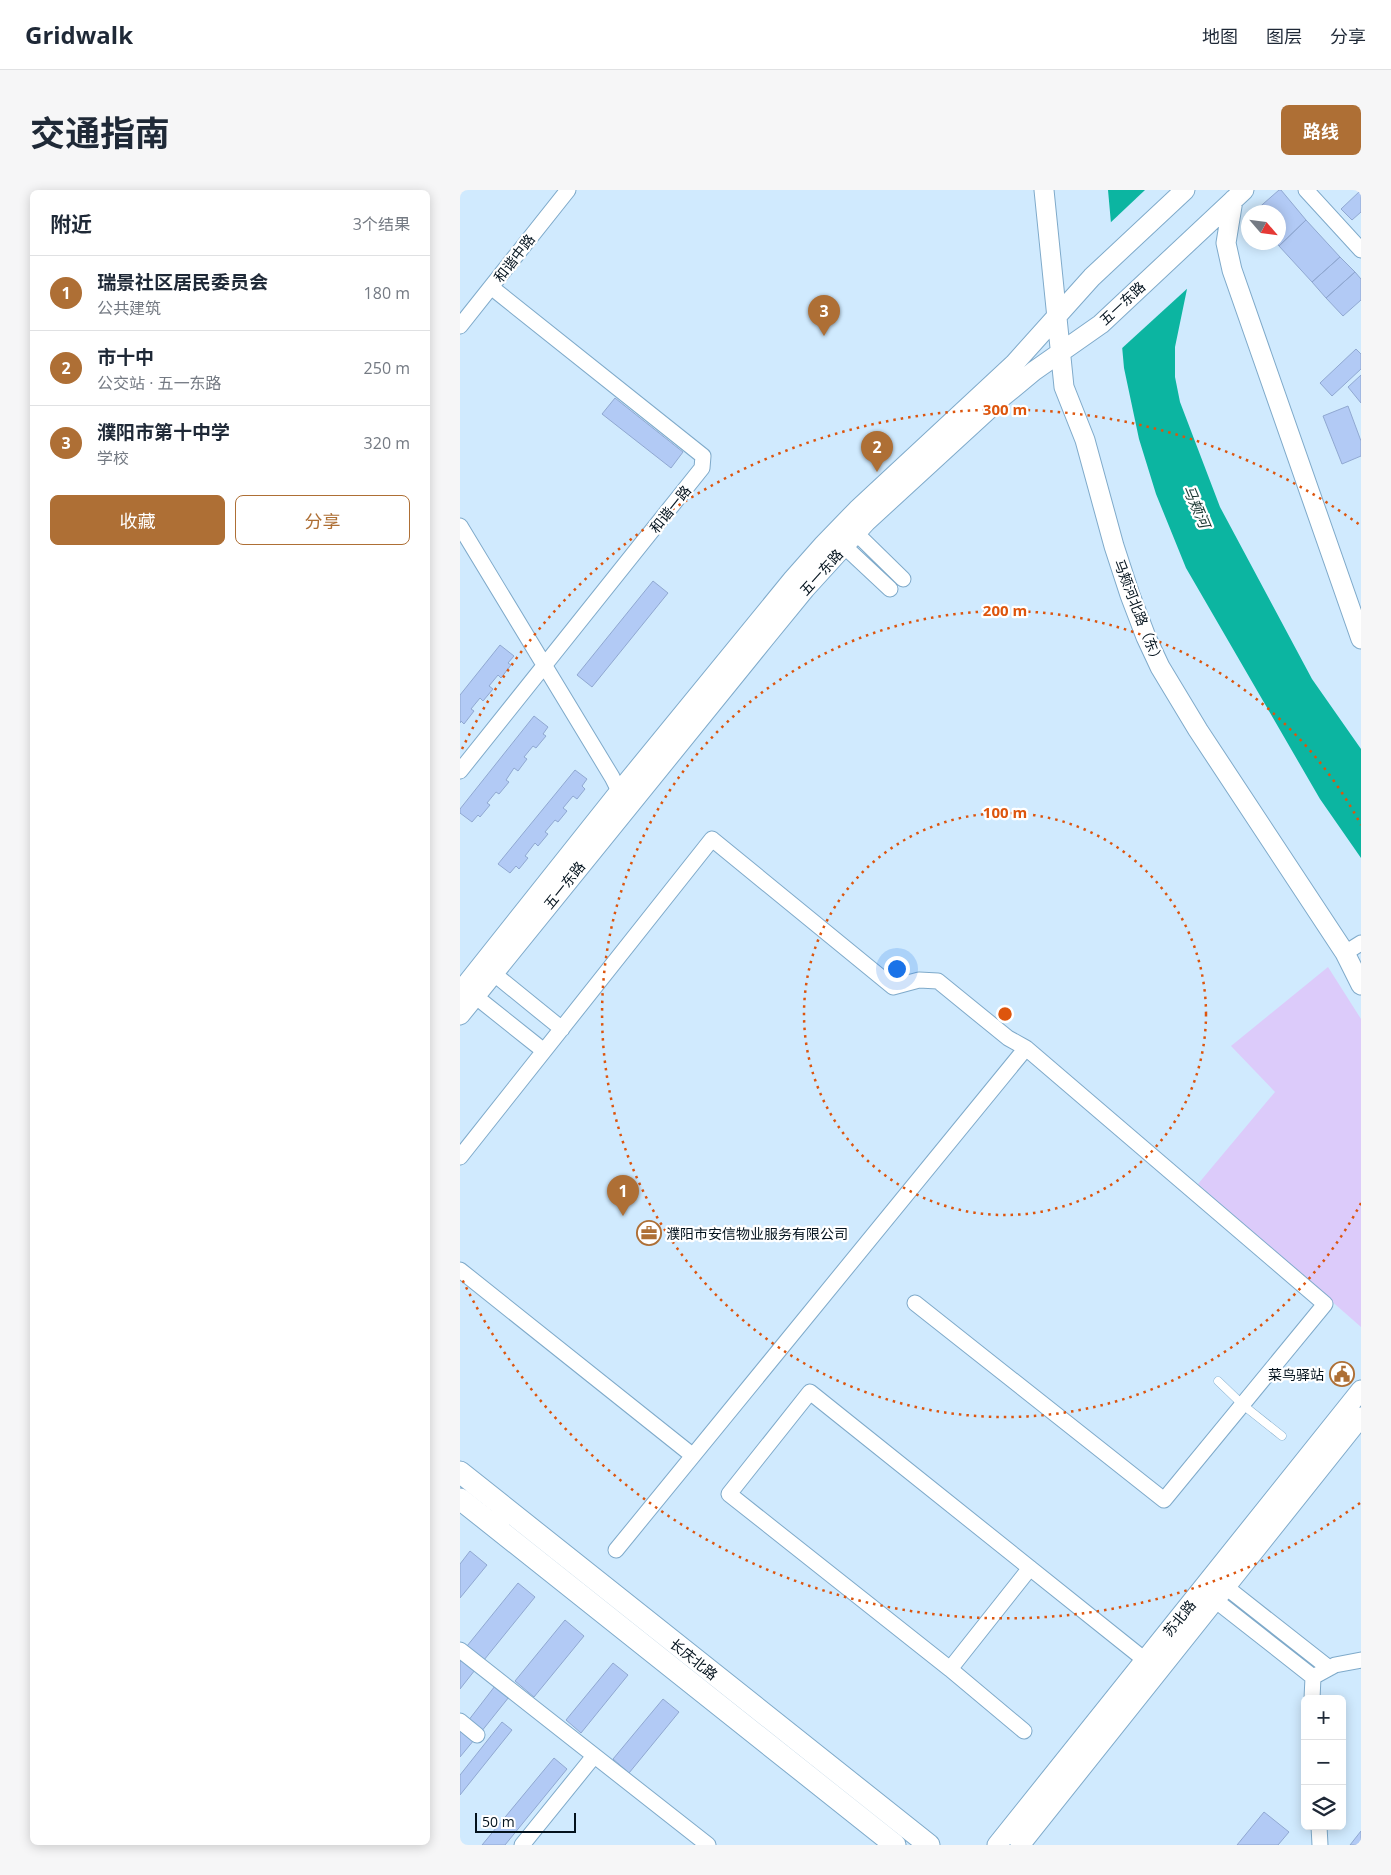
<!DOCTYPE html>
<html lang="zh">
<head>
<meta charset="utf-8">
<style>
	body { margin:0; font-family:"Open Sans","Noto Sans SC",sans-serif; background:#f6f6f7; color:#1f2937 }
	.controls { position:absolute; right:15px; bottom:15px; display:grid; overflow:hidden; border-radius:8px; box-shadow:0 2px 12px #0003 }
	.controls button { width:45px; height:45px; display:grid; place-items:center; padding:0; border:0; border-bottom:1px solid #e0e1e3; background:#fff; color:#1f2937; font:25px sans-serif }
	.compass { position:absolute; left:781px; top:15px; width:45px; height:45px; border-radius:50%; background:#fff; box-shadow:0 2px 12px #0003; rotate:118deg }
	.scale { position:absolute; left:15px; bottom:12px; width:101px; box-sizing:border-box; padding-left:5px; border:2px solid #03121d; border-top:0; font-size:14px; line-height:18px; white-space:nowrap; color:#03121d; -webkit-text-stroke:4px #fff; paint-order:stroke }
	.you { position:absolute; left:436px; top:778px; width:18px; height:18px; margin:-12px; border:4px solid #fff; border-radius:50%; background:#1a73e8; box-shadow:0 0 0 8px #1a73e833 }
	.badge { display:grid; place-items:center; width:32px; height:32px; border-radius:50%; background:#ae6f35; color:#fff; font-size:16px; font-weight:700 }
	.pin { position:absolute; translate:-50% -41px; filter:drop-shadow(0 1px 2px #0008) }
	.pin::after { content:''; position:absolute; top:26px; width:18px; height:15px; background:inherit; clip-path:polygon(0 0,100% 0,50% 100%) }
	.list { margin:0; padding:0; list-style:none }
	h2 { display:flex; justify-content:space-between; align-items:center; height:65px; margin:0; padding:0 20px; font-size:21px }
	h2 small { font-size:16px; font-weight:400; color:#747a83 }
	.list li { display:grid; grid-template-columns:32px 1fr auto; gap:15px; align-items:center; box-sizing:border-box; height:75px; padding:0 20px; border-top:1px solid #e0e1e3 }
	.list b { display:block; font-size:19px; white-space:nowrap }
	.list p { margin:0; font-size:16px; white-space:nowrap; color:#747a83 }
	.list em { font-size:16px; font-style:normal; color:#747a83 }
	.actions { display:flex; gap:10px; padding:15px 20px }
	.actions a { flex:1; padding:11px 0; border:1px solid #ae6f35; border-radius:8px; text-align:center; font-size:18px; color:#ae6f35 }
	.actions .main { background:#ae6f35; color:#fff }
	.icon { flex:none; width:28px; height:28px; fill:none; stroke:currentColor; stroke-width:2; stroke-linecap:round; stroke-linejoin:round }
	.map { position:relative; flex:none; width:901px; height:1655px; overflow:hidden; border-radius:8px }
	header { display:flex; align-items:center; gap:30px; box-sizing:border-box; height:70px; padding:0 25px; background:#fff; border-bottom:1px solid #e0e1e3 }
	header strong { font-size:24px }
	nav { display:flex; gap:28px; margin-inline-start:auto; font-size:18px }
	.intro { display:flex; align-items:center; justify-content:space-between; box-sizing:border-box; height:120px; padding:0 30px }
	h1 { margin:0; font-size:35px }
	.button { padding:12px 22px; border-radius:8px; background:#ae6f35; color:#fff; font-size:18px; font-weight:700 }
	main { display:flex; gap:30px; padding:0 30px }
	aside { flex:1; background:#fff; border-radius:8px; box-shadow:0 2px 12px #0003 }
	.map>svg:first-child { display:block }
	.green { fill:#dccbfa }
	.water { fill:#0cb5a1 }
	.pier { fill:#d0eafe }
	.building { fill:#b2caf5; stroke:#90a8d1 }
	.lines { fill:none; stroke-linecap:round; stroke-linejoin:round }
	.service-casing { stroke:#7faaca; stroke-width:9 }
	.minor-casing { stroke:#7faaca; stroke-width:17 }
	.tertiary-casing { stroke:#7faaca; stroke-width:21 }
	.secondary-casing { stroke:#7faaca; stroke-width:23 }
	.service { stroke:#fff; stroke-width:8 }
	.minor { stroke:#fff; stroke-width:15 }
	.tertiary { stroke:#fff; stroke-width:19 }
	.secondary { stroke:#fff; stroke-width:21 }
	.ring { fill:none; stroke:#dd550d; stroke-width:2.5; stroke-dasharray:2.5 5 }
	.labels { text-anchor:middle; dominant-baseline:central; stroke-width:4.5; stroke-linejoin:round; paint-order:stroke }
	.street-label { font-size:14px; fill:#03121d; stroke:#fff }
	.poi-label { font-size:14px; fill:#03121d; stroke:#fff; text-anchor:start }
	.water-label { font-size:15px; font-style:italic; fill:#1b3833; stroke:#fff }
	.centre { fill:#dd550d; stroke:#fff; stroke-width:2.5 }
	.ring-label { font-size:15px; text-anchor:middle; font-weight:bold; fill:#dd550d; stroke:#fff; stroke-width:4.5; stroke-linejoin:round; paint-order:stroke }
</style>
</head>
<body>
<header>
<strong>Gridwalk</strong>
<nav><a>地图</a><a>图层</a><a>分享</a></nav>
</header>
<div class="intro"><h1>交通指南</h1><a class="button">路线</a></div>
<main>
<aside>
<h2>附近<small>3个结果</small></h2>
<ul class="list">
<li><span class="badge">1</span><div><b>瑞景社区居民委员会</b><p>公共建筑</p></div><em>180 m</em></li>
<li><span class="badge">2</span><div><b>市十中</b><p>公交站 · 五一东路</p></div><em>250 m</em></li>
<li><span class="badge">3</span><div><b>濮阳市第十中学</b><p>学校</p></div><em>320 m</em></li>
</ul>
<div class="actions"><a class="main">收藏</a><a>分享</a></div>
</aside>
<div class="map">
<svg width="901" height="1655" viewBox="0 0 901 1655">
	<rect width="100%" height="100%" fill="#d0eafe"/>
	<!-- green -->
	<path class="green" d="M868,777L901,829V1137L738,994L815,902L771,856Z"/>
	<!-- water -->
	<path class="water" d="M648,0H721L727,99L715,157V187L720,212L760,317L852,489L901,559V668L860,609L726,378L696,304L679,249L664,178Z"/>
	<!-- pier -->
	<path class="pier" d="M685,0H724L729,97L660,160L649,34Z"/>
	<!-- building -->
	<path class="building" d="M819,0H821L846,30L819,56L816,52H818V22H796L795,21Z
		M901,0V22L892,30L881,19Z
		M846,30L880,67L852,92L819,56Z
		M880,67L895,82L866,108L852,92Z
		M895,82L901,89V110L883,126L866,108Z
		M896,159L901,164V179L872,206L860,193Z
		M901,185V213L888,197Z
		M155,208L223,262L211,278L142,224Z
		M888,216L901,251V266L882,274L863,226Z
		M193,391L208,403L132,497L117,485Z
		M40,455L54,466L48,473L51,475L41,488L38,485L29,496L33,499L23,511L20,508L11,519L14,521L4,534L1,531L0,533V505Z
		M74,526L88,537L83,544L86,546L76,558L73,556L64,567L67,569L58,581L54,578L46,590L49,592L39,604L36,602L27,613L30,615L20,627L18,625L12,632L0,623V619Z
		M115,580L127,589L122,596L125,599L117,609L113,606L103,618L107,621L98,632L95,630L85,642L88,644L78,656L75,653L65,666L68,668L59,679L56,676L50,683L38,674Z
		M10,1361L27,1375L0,1408V1374Z
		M58,1393L75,1407L24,1470L7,1456Z
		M105,1430L124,1446L74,1507L55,1491Z
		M2,1469L15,1480L0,1499V1472Z
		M153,1473L168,1485L121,1543L106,1530Z
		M35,1496L49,1507L21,1542L8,1531Z
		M203,1509L219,1522L169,1583L153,1569Z
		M42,1532L52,1540L0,1605V1585Z
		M0,1539L14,1550L0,1567Z
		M94,1568L107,1579L45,1655H22Z
		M804,1622L829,1642L818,1655H777Z
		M901,1641V1655H890Z"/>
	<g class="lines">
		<defs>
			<path id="service" d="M758,1191L783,1215L822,1246"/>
			<path id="minor" d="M846,0L901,60
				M0,136L108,0
				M0,336L152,587L164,611
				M396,343L443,389
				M384,356L430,399
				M0,581L242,278L243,266L31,97
				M885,763L901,753
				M33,783L102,839
				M15,806L84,861
				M0,967L252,649L433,797L459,790L478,791L548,848L566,858L865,1114L704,1310L455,1113
				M0,1080L232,1265
				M156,1360L566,858
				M766,1397L869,1478
				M755,1410L853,1487
				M0,1460L248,1655
				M490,1479L570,1378
				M852,1509L853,1487L875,1475L901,1470
				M0,1531L17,1545
				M564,1541L490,1479L269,1304L350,1202L685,1470
				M859,1636L860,1655
				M62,1655L134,1566"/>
			<path id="tertiary" d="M584,0L604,197L625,250L654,356L670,405L686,447L700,477L738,540L885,763L901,795
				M773,10L766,53L772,80L901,449
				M0,802L159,602L333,389L364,354L397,320L554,174L632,87L725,0
				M0,825L305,448L345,399L406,332L540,209L574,181L641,134L784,0
				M537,1655L901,1200
				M560,1655L901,1227"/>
			<path id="secondary" d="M0,1282L469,1655
				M0,1309L435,1655"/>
		</defs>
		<!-- service casing -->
		<use href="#service" class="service-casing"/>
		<!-- minor casing -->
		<use href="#minor" class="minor-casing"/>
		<!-- tertiary casing -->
		<use href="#tertiary" class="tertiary-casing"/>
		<!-- secondary casing -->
		<use href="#secondary" class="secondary-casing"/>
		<!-- service -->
		<use href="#service" class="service"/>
		<!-- minor -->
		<use href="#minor" class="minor"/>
		<!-- tertiary -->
		<use href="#tertiary" class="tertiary"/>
		<!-- secondary -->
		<use href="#secondary" class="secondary"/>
	</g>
	<!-- distance rings -->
	<g class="ring">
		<circle cx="545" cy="824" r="201"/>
		<path d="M901 1013A403 403 0 1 1 901 635"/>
		<path d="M900 1313A604 604 0 0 1 2 1089M2 559A604 604 0 0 1 900 335"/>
	</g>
	<!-- icons -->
	<defs>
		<symbol id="office-ring" viewBox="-11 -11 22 22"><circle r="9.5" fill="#fff" stroke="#ae6f35" stroke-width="1.5"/><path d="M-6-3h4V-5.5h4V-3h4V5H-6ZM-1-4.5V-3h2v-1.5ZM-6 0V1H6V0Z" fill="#ae6f35"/></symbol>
		<symbol id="civic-ring" viewBox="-11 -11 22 22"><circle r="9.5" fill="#fff" stroke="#ae6f35" stroke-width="1.5"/><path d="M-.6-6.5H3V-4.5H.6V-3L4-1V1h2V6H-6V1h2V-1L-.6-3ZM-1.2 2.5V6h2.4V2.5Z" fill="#ae6f35"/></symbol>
	</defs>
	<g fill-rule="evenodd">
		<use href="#office-ring" x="175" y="1029" width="28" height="28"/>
		<use href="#civic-ring" x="868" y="1170" width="28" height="28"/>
	</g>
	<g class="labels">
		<!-- street labels -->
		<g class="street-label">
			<text transform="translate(54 68) rotate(-52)">和谐中路</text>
			<text transform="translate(662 113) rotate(-43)">五一东路</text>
			<text transform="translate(210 319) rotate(-51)">和谐一路</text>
			<text transform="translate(361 382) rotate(-48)">五一东路</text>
			<text transform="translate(679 422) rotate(69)">马颊河北路（东）</text>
			<text transform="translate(104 695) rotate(-51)">五一东路</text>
			<text transform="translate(719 1428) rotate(-51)">苏北路</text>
			<text transform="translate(234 1469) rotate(39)">长庆北路</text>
		</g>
		<!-- poi labels -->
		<g class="poi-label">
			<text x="206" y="1043">濮阳市安信物业服务有限公司</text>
			<text x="864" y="1184" text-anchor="end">菜鸟驿站</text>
		</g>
		<!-- water labels -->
		<g class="water-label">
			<text transform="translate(737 316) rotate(67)">马颊河</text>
		</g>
	</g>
	<circle cx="545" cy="824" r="8" class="centre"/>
	<g class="ring-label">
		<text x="545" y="225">300 m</text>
		<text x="545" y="426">200 m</text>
		<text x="545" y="628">100 m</text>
	</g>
</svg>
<div class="controls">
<button>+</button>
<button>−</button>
<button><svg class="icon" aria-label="layers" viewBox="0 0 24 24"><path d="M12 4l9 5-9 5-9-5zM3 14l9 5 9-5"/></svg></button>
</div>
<svg class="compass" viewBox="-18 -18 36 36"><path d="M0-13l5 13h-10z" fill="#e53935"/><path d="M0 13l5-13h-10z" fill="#747a83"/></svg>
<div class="scale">50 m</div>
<div class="you"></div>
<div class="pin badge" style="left:163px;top:1026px">1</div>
<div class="pin badge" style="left:417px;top:282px">2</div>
<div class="pin badge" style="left:364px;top:146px">3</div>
</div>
</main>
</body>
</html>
